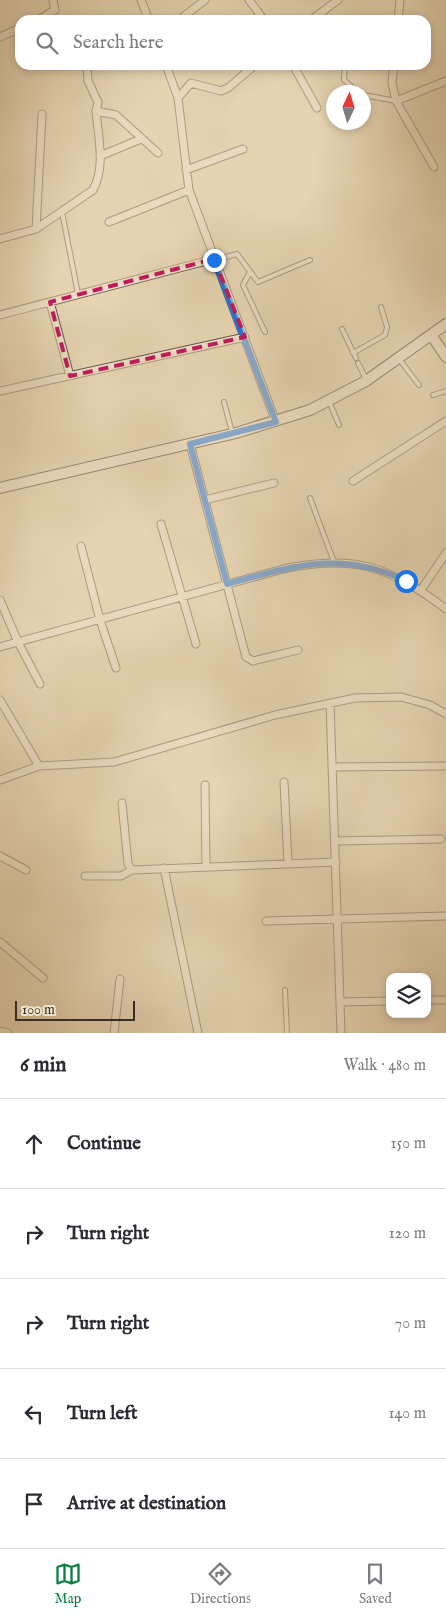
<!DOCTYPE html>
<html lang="en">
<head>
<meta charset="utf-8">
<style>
	body { margin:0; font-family:"IM FELL English",serif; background:#f2f2f3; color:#2b2b33 }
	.controls { position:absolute; right:15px; bottom:15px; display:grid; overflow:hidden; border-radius:10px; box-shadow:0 2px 8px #0003 }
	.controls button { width:45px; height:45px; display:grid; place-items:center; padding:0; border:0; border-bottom:1px solid #e1e1e2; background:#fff; color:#2b2b33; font:25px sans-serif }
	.compass { position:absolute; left:326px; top:85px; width:45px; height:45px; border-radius:50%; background:#fff; box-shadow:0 2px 8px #0003; rotate:4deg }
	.scale { position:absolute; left:15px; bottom:12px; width:120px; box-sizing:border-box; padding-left:5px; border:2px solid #382e23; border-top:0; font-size:14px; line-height:18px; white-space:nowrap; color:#382e23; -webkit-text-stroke:4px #eee2cc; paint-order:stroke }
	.stop { position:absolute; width:15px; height:15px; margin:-11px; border:4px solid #1a73e8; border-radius:50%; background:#fff }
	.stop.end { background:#1a73e8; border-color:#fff; box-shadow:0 1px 5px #0008 }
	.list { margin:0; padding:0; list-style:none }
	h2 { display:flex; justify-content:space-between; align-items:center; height:65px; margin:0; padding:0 20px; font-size:21px }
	h2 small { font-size:16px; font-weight:400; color:#7c7c81 }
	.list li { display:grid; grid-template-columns:32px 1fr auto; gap:15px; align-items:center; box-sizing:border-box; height:90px; padding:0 20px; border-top:1px solid #e1e1e2 }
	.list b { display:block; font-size:19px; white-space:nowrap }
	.list em { font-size:16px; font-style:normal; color:#7c7c81 }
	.icon { flex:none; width:28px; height:28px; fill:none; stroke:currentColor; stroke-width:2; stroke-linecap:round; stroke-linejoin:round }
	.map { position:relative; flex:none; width:446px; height:1033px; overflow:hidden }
	.search { position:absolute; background:#fff; box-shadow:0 2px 8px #0003; left:15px; right:15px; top:15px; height:55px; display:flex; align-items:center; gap:12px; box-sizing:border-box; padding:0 18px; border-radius:15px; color:#7c7c81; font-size:19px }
	.sheet { height:515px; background:#fff }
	nav { display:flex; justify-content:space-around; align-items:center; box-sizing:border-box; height:70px; border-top:1px solid #e1e1e2; background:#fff; font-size:14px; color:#7c7c81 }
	nav a { display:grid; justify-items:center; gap:2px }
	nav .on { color:#0b8043 }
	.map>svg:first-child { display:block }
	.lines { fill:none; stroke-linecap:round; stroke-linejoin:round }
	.lane-casing { stroke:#635746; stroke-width:6 }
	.street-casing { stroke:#635746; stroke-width:9 }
	.secondary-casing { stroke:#382e23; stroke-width:12 }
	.lane { stroke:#eee2cc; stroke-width:4 }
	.street { stroke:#eee2cc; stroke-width:7 }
	.secondary { stroke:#eee2cc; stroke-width:10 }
	.route { stroke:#1a73e8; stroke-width:6 }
	.marked { fill:none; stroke:#c2185b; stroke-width:4; stroke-dasharray:10 6; stroke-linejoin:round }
</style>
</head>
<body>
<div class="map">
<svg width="446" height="1033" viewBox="0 0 446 1033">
	<rect width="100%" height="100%" fill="#e5d3b1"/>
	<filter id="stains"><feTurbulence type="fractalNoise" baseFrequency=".004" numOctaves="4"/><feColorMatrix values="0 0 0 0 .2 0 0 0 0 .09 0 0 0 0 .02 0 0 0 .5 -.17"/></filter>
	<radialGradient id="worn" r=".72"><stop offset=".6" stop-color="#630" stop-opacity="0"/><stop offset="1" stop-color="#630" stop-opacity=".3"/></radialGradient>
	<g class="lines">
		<defs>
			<path id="lane" d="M345,65L344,80L358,92
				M364,95L396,101
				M62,212L78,294
				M215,260L237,254L258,282L310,260
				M250,272L243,285L265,332
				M342,329L356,358
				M353,353L385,335L387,327L381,307
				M399,359L419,385
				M358,363L366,379
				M433,395L446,391
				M329,401L339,425
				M224,402L232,432
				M310,498L334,562
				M285,990L287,1033"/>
			<path id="street" d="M141,0L149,20
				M249,0L264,20
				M38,20L55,10L53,0
				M179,20L205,0
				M311,20L338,0
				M398,20L400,0
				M0,37L20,28
				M166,65L178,98L189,190L276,422
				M293,65L317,108
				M394,65L392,83L396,101L434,167
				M178,98L191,83L221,91L228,88L255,65
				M396,101L446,81
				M96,111L116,115L158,153
				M100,156L141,139
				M186,170L243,149
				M109,222L189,190
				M36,229L42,114
				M0,239L36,229L93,190C106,166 98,137 96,111L98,102L88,81L87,65
				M50,302L70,376
				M0,315L214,259
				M0,391L245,337
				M190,444L246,657L253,661L298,650
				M353,481L446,421
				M205,500L274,483
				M161,524L196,644
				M81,546L100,620L116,668
				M421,590L446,553
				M0,600L18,642L40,684
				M0,647L283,569C354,554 389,566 446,609
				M0,700L39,766
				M330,704L341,1033
				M332,767L446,766
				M0,780L39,766L114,762L275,715L355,698L401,697L430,705L446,714
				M284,782L288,863
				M205,785L206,866
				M122,803L128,864L132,870L336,862
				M335,841L441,839
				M0,856L26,870
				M164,868L198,1033
				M85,876H121L132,870
				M266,921L446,916
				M0,942L43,978
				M427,1000H446
				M340,1002L390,1001
				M0,1031L8,1033
				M114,1033L120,979"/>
			<path id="secondary" d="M432,336L446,357
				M0,488L236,433L310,410L366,381L446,324"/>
		</defs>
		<!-- lane casing -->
		<use href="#lane" class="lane-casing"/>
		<!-- street casing -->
		<use href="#street" class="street-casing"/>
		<!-- secondary casing -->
		<use href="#secondary" class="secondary-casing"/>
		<!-- lane -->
		<use href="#lane" class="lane"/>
		<!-- street -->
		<use href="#street" class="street"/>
		<!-- secondary -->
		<use href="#secondary" class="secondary"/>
	</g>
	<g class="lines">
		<!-- route -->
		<path class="route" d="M214,260L276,422L190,444L227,584C293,566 342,550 406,581"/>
	</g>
	<!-- marked area -->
	<path d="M0 0H446V1033H0ZM214,259L245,337L70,376L50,302Z" fill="#e5d3b1" fill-opacity=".55" fill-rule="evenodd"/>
	<path class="marked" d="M214,259L245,337L70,376L50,302Z"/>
	<rect width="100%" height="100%" filter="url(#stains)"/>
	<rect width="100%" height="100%" fill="url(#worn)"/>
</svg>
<div class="controls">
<button><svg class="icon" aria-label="layers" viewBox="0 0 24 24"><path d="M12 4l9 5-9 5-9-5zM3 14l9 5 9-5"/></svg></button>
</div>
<svg class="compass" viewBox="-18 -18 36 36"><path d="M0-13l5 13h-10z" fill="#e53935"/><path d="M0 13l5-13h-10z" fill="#7c7c81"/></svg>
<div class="scale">100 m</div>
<div class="stop" style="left:406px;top:581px"></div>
<div class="stop end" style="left:214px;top:260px"></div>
<div class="search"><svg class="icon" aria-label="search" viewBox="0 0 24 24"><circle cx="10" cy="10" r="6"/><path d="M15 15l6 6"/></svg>Search here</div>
</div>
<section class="sheet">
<h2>6 min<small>Walk · 480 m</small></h2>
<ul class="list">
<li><svg class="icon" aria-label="ahead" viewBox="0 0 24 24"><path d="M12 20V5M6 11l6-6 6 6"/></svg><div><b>Continue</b></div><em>150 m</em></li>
<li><svg class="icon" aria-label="right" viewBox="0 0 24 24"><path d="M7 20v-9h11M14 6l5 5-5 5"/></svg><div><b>Turn right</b></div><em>120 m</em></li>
<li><svg class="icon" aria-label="right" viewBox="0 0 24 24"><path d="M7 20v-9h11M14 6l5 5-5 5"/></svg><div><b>Turn right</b></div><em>70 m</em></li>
<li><svg class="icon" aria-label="left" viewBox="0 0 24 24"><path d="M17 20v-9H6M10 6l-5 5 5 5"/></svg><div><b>Turn left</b></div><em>140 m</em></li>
<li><svg class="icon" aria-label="arrive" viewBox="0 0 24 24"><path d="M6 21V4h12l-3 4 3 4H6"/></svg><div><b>Arrive at destination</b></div></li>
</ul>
</section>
<nav>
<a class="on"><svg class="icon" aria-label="map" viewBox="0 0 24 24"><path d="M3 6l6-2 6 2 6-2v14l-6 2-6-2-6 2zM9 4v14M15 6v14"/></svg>Map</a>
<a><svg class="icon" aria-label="directions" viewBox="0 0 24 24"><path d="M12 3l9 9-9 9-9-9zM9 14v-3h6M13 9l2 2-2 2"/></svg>Directions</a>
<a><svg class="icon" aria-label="saved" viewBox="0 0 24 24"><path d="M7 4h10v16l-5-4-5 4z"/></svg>Saved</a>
</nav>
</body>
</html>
